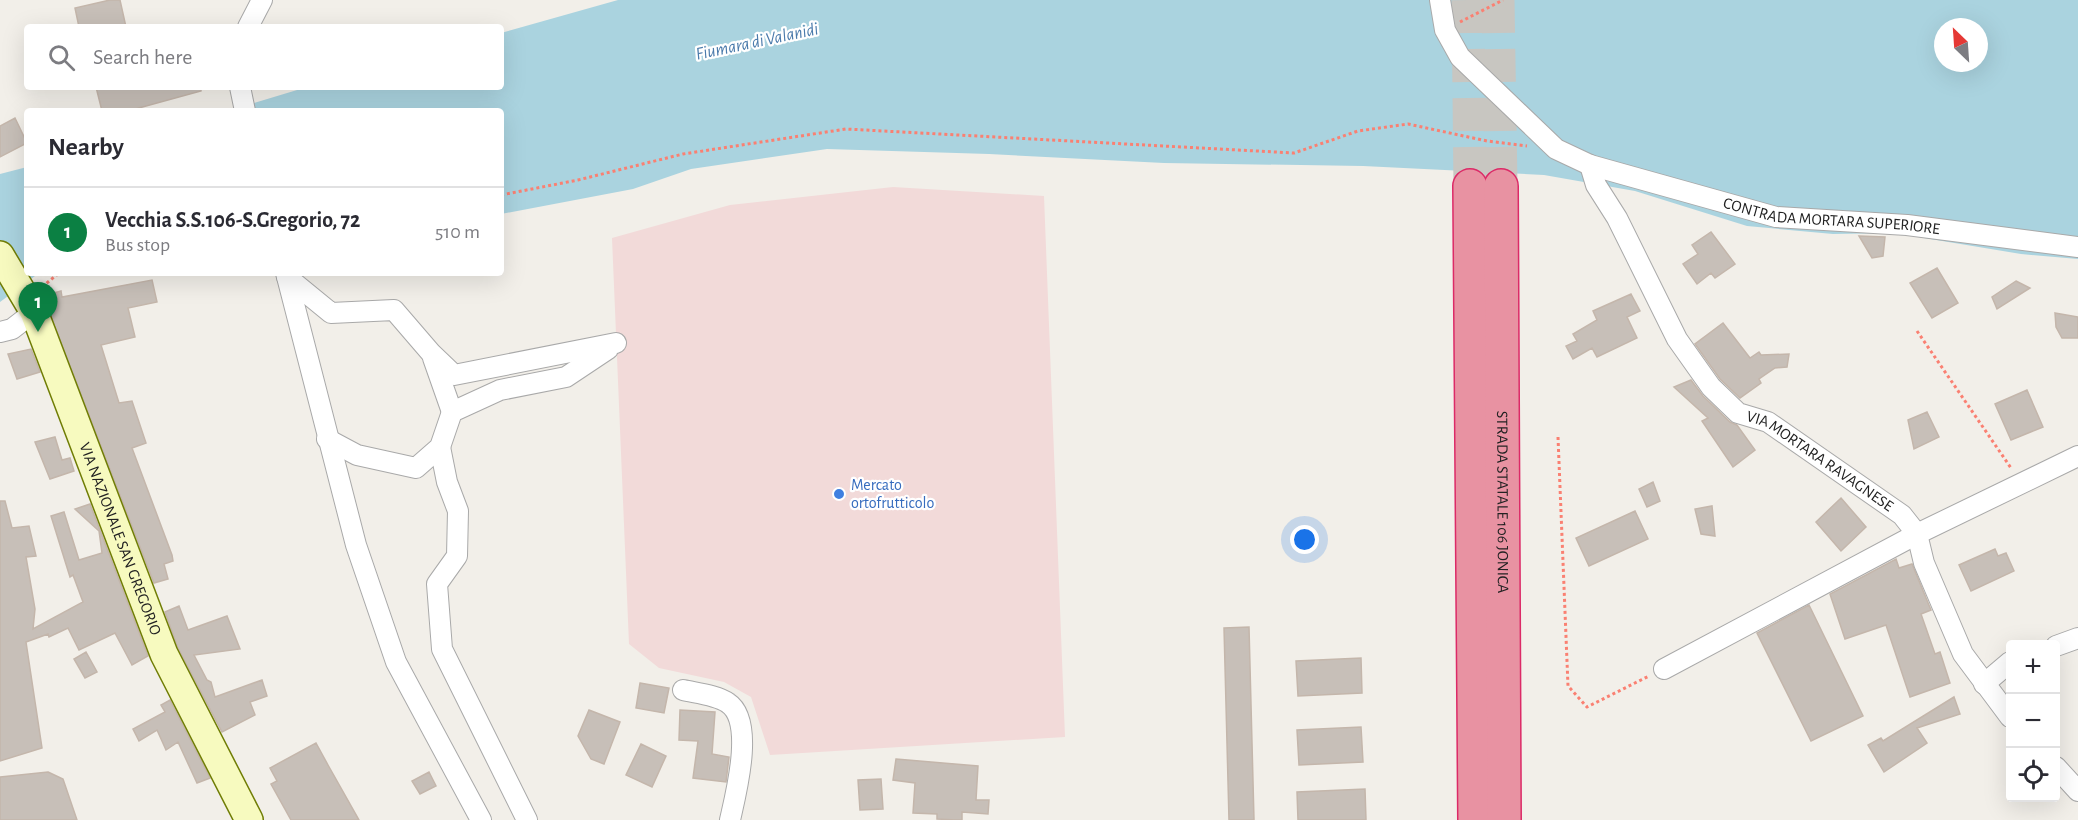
<!DOCTYPE html>
<html lang="en">
<head>
<meta charset="utf-8">
<style>
	body { margin:0; font-family:"Alegreya Sans",sans-serif; background:#f2f2f3; color:#2b2b33 }
	.controls { position:absolute; right:18px; bottom:18px; display:grid; overflow:hidden; border-radius:6px; box-shadow:0 6px 24px #0002 }
	.controls button { width:54px; height:54px; display:grid; place-items:center; padding:0; border:0; border-bottom:2px solid #e1e1e2; background:#fff; color:#2b2b33; font:30px sans-serif }
	.compass { position:absolute; left:1934px; top:18px; width:54px; height:54px; border-radius:50%; background:#fff; box-shadow:0 6px 24px #0002; rotate:335deg }
	.you { position:absolute; left:1305px; top:540px; width:21px; height:21px; margin:-15px; border:4px solid #fff; border-radius:50%; background:#1a73e8; box-shadow:0 0 0 9px #1a73e833 }
	.badge { display:grid; place-items:center; width:39px; height:39px; border-radius:50%; background:#0b8043; color:#fff; font-size:20px; font-weight:700 }
	.pin { position:absolute; translate:-50% -50px; filter:drop-shadow(0 2px 3px #0008) }
	.pin::after { content:''; position:absolute; top:32px; width:21px; height:18px; background:inherit; clip-path:polygon(0 0,100% 0,50% 100%) }
	.list { margin:0; padding:0; list-style:none }
	h2 { display:flex; justify-content:space-between; align-items:center; height:78px; margin:0; padding:0 24px; font-size:26px }
	h2 small { font-size:20px; font-weight:400; color:#7c7c81 }
	.list li { display:grid; grid-template-columns:39px 1fr auto; gap:18px; align-items:center; box-sizing:border-box; height:90px; padding:0 24px; border-top:2px solid #e1e1e2 }
	.list b { display:block; font-size:22px; white-space:nowrap }
	.list p { margin:0; font-size:20px; white-space:nowrap; color:#7c7c81 }
	.list em { font-size:20px; font-style:normal; color:#7c7c81 }
	.icon { flex:none; width:33px; height:33px; fill:none; stroke:currentColor; stroke-width:2; stroke-linecap:round; stroke-linejoin:round }
	.map { position:relative; flex:none; width:2078px; height:820px; overflow:hidden }
	.search { position:absolute; background:#fff; box-shadow:0 6px 24px #0002; left:24px; top:24px; width:480px; height:66px; display:flex; align-items:center; gap:15px; box-sizing:border-box; padding:0 21px; border-radius:6px; color:#7c7c81; font-size:22px }
	.panel { position:absolute; background:#fff; box-shadow:0 6px 24px #0002; left:24px; top:108px; width:480px; height:168px; border-radius:6px }
	.map>svg:first-child { display:block }
	.commercial { fill:#f2dad9 }
	.water { fill:#aad3df; fill-rule:evenodd }
	.building { fill:#c7bfb8; stroke:#c4b6ab; stroke-width:1.5 }
	.lines { fill:none; stroke-linecap:round; stroke-linejoin:round }
	.highway-tunnel { stroke:#c8c6c1; stroke-width:33; stroke-dasharray:33 16; stroke-linecap:butt }
	.street-casing { stroke:#a9a9a9; stroke-width:22 }
	.secondary-casing { stroke:#707d05; stroke-width:30 }
	.highway-casing { stroke:#dc2a67; stroke-width:36 }
	.path { stroke:#fa8072; stroke-width:3; stroke-dasharray:3 3; stroke-linecap:butt }
	.street { stroke:#fff; stroke-width:20 }
	.secondary { stroke:#f7fabf; stroke-width:27 }
	.highway { stroke:#e892a2; stroke-width:33 }
	.shop-dot { fill:#3f7fe0; stroke:#fff; stroke-width:2 }
	.labels { text-anchor:middle; dominant-baseline:central; stroke-width:4.5; stroke-linejoin:round; paint-order:stroke }
	.street-label { font-size:16px; fill:#222; stroke:#fff }
	.shop-label { font-size:16px; fill:#366cbe; stroke:#fff; text-anchor:start }
	.water-label { font-size:18px; font-style:italic; fill:#4a7aab; stroke:#fff }
</style>
</head>
<body>
<div class="map">
<svg width="2078" height="820" viewBox="0 0 2078 820">
	<rect width="100%" height="100%" fill="#f2efe9"/>
	<!-- commercial -->
	<path class="commercial" d="M893,187L1044,196L1065,737L770,755L751,697L724,682L659,668L629,644L612,238L730,205Z"/>
	<!-- water -->
	<path class="water" d="M618,0H2078V259L2021,254L1894,233L1833,234L1747,226L1635,191L1544,175L1363,166L1164,163L989,154L827,149L691,169L633,189L501,214V111H228L307,87H501V33ZM1943,27H1979V63H1943Z
		M27,167V273H39L0,302V174Z"/>
	<!-- building -->
	<path class="building" d="M110,0H120L126,27H79L75,8Z
		M96,87H201V91L128,111H102Z
		M15,118L27,143L0,157V126Z
		M1711,232L1735,264L1715,278L1711,273L1697,284L1683,264L1698,254L1692,245Z
		M1859,236L1885,237L1883,256L1872,258Z
		M1937,268L1958,303L1932,318L1910,283Z
		M152,280L157,302L128,308L135,337L101,345L119,403L132,401L146,443L132,448L172,555L173,561L164,564L168,579L154,583L43,296L61,291L62,297Z
		M2016,281L2030,288L1997,309L1992,297Z
		M1631,294L1640,311L1627,317L1637,338L1597,357L1592,348L1573,359L1566,346L1577,341L1573,334L1597,320L1593,311Z
		M2055,313L2078,317V338H2062L2056,327Z
		M1723,323L1750,358L1759,352L1761,355L1789,354L1787,367L1775,368L1759,379L1761,383L1740,398L1720,379L1695,344Z
		M31,349L40,372L17,379L8,354Z
		M1691,380L1703,396L1730,422L1737,425L1755,450L1733,467L1702,421L1708,418L1674,387Z
		M2027,390L2043,427L2011,440L1995,404Z
		M1927,412L1939,437L1914,449L1908,420Z
		M55,437L62,460L70,458L74,471L50,479L35,442Z
		M1653,482L1660,501L1647,507L1639,489Z
		M1841,498L1866,527L1841,551L1816,522Z
		M0,501H5L12,528L29,526L36,556L26,557L35,609L33,629L83,602L73,575L70,577L51,516L64,512L79,560L102,553L99,531L75,509L90,504L148,656L132,665L115,633L79,650L68,628L49,637L48,634L26,642L42,748L0,761Z
		M1712,506L1715,536L1701,534L1695,509Z
		M1635,511L1648,539L1589,566L1576,538Z
		M1995,549L1998,556L2006,553L2014,571L1971,591L1959,565Z
		M1896,559L1899,568L1912,564L1931,610L1921,614L1935,654L1940,652L1950,683L1910,697L1886,625L1845,639L1830,594Z
		M1809,605L1863,716L1811,741L1757,633Z
		M179,606L188,630L227,616L240,649L194,655L207,680L211,682L215,697L262,680L267,696L250,702L255,715L222,732L178,648L165,612Z
		M1249,627L1254,820H1229L1224,628Z
		M86,652L97,672L85,678L74,659Z
		M1361,658L1362,693L1298,696L1296,661Z
		M640,683L669,688L664,713L636,708Z
		M1954,697L1960,714L1917,728L1927,743L1884,772L1868,745L1881,738L1883,741Z
		M170,700L210,778L197,783L178,742L166,750L157,730L139,741L133,729L165,712L161,705Z
		M589,710L620,722L604,764L591,759L578,736Z
		M680,710L715,712L712,754L729,757L726,782L693,778L698,741L679,740Z
		M1361,727L1363,762L1299,765L1297,730Z
		M316,743L328,765L359,820H291L271,784L277,781L270,768Z
		M641,744L666,756L652,787L626,775Z
		M896,759L978,766L976,800H989L988,814L962,812V820H956L937,819V814L913,813L915,783L893,780Z
		M48,772L63,779L77,820H0V777Z
		M429,772L436,786L420,794L412,781Z
		M881,779L883,809L860,810L858,780Z
		M1365,789L1366,820H1298L1297,792Z"/>
	<g class="lines">
		<!-- highway-tunnel -->
		<path class="highway-tunnel" d="M1468,0L1470,186
			M1498,0L1501,186"/>
		<defs>
			<g id="street">
				<path id="s1" d="M1440,0L1445,30L1460,57L1556,149L1590,165L1776,217L1907,225L2078,247"/>
				<path d="M248,27L262,0"/>
				<path d="M240,87L245,111"/>
				<path id="s2" d="M1590,165L1596,185L1617,218L1677,339L1711,387L1738,413L1768,422L1902,515L1917,534L1924,563L1963,654L2010,717"/>
				<path d="M286,273L356,545L396,662L481,820"/>
				<path d="M287,277L331,313L394,310L431,353L454,375L616,343"/>
				<path d="M0,332L12,329L34,312"/>
				<path d="M433,358L452,412"/>
				<path d="M327,439L357,455L416,468L440,447L452,412L500,390L566,377L608,349"/>
				<path d="M440,447L447,482L458,511L457,556L437,584L442,649L527,820"/>
				<path d="M2056,646L2078,638"/>
				<path d="M1664,669L1917,534L2078,456"/>
				<path d="M1984,684L2010,662"/>
				<path d="M683,690C696,693 717,695 728,703C755,721 736,793 730,820"/>
				<path d="M2056,767L2078,791"/>
			</g>
			<g id="secondary">
				<path id="s3" d="M0,255L34,312L164,654L249,820"/>
			</g>
			<g id="highway">
				<path d="M1470,186L1475,820"/>
				<path id="s4" d="M1501,186L1504,820"/>
			</g>
		</defs>
		<!-- street casing -->
		<use href="#street" class="street-casing"/>
		<!-- secondary casing -->
		<use href="#secondary" class="secondary-casing"/>
		<!-- highway casing -->
		<use href="#highway" class="highway-casing"/>
		<!-- path -->
		<path class="path" d="M1460,22L1503,0
			M501,195L578,180L683,154L846,129L1294,153L1358,131L1408,124L1487,141L1527,146
			M42,287L59,273
			M1917,331L2011,468
			M1558,437L1568,686L1587,707L1649,676"/>
		<!-- street -->
		<use href="#street" class="street"/>
		<!-- secondary -->
		<use href="#secondary" class="secondary"/>
		<!-- highway -->
		<use href="#highway" class="highway"/>
	</g>
	<!-- markers -->
	<circle class="shop-dot" cx="839" cy="494" r="6"/>
	<g class="labels">
		<!-- street labels -->
		<g class="street-label">
			<text stroke="none"><textPath href="#s1" startOffset="480">CONTRADA MORTARA SUPERIORE</textPath></text>
			<text stroke="none"><textPath href="#s2" startOffset="387">VIA MORTARA RAVAGNESE</textPath></text>
			<text stroke="none"><textPath href="#s4" startOffset="316">STRADA STATALE 106 JONICA</textPath></text>
			<text stroke="none"><textPath href="#s3" startOffset="309">VIA NAZIONALE SAN GREGORIO</textPath></text>
		</g>
		<!-- shop labels -->
		<g class="shop-label">
			<text x="851" y="485">Mercato<tspan x="851" dy="18">ortofrutticolo</tspan></text>
		</g>
		<!-- water labels -->
		<g class="water-label">
			<text transform="translate(757 42) rotate(-12)">Fiumara di Valanidi</text>
		</g>
	</g>
</svg>
<div class="controls">
<button>+</button>
<button>−</button>
<button><svg class="icon" aria-label="locate" viewBox="0 0 24 24"><circle cx="12" cy="12" r="6"/><path d="M12 2v4M12 18v4M2 12h4M18 12h4"/></svg></button>
</div>
<svg class="compass" viewBox="-18 -18 36 36"><path d="M0-13l5 13h-10z" fill="#e53935"/><path d="M0 13l5-13h-10z" fill="#7c7c81"/></svg>
<div class="you"></div>
<div class="pin badge" style="left:38px;top:332px">1</div>
<div class="search"><svg class="icon" aria-label="search" viewBox="0 0 24 24"><circle cx="10" cy="10" r="6"/><path d="M15 15l6 6"/></svg>Search here</div>
<section class="panel">
<h2>Nearby<small></small></h2>
<ul class="list">
<li><span class="badge">1</span><div><b>Vecchia S.S.106-S.Gregorio, 72</b><p>Bus stop</p></div><em>510 m</em></li>
</ul>
</section>
</div>
</body>
</html>
